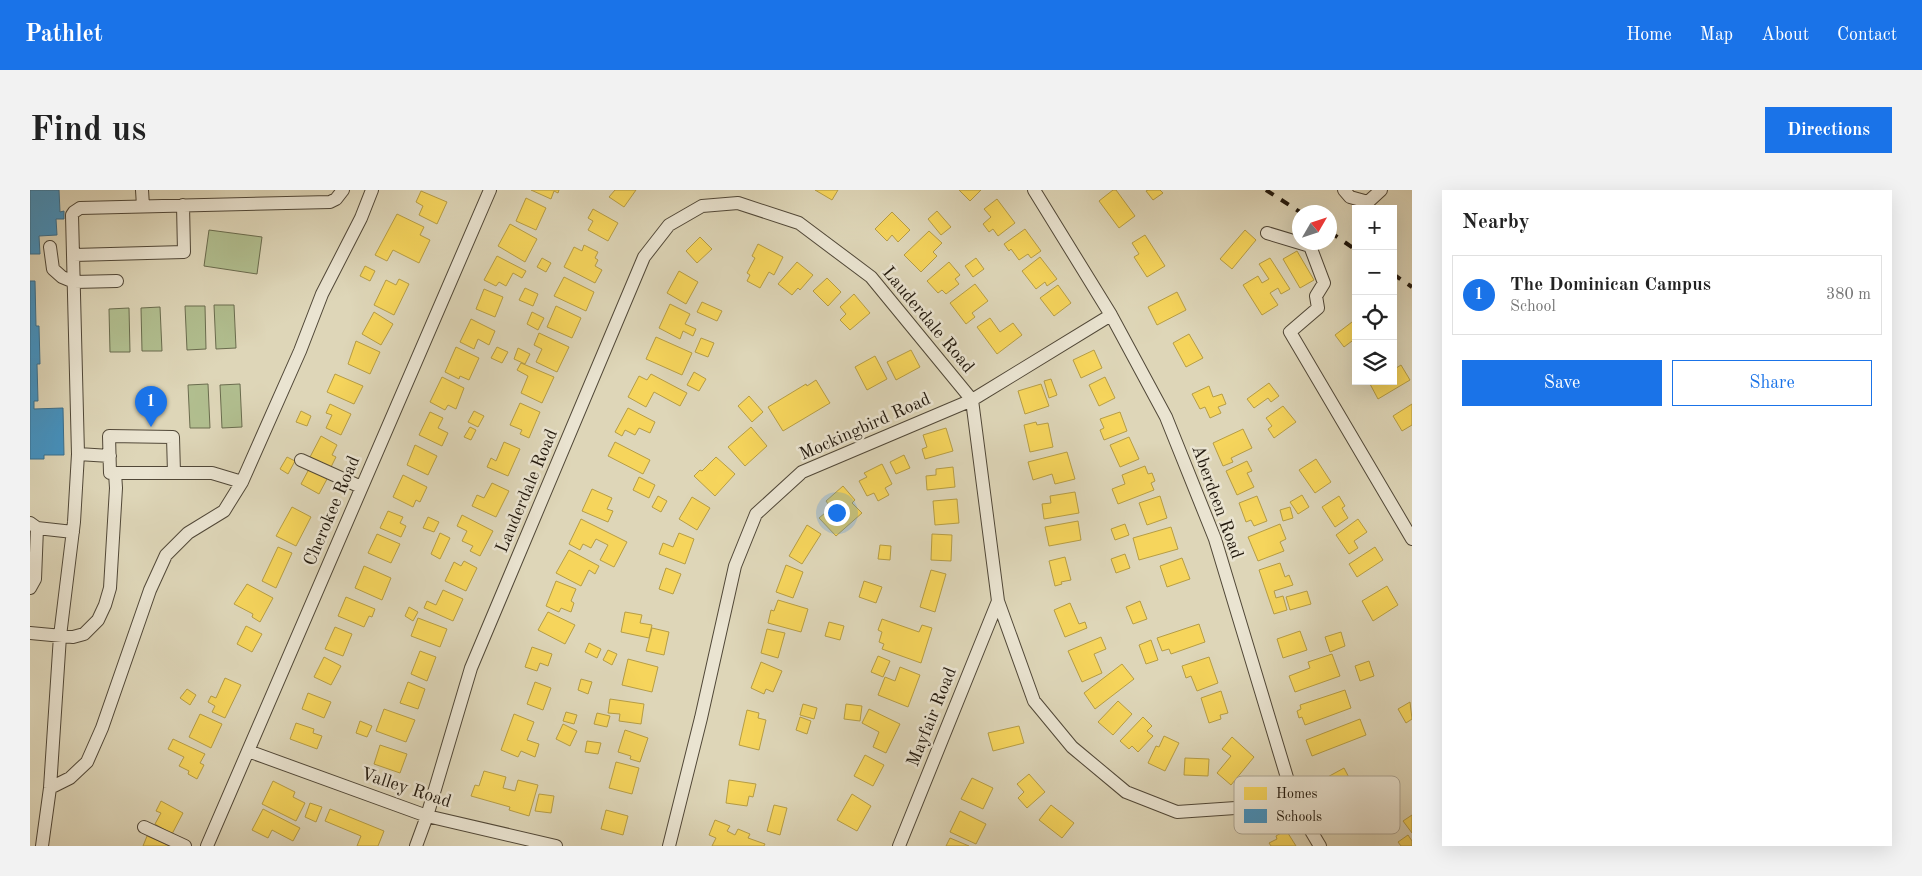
<!DOCTYPE html>
<html lang="en">
<head>
<meta charset="utf-8">
<style>
	body { margin:0; font-family:"Old Standard TT",serif; background:#f2f2f2; color:#222 }
	.controls { position:absolute; right:15px; top:15px; display:grid; overflow:hidden; border-radius:0px; box-shadow:0 5px 20px #0002 }
	.controls button { width:45px; height:45px; display:grid; place-items:center; padding:0; border:0; border-bottom:1px solid #e0e0e0; background:#fff; color:#222; font:25px sans-serif }
	.compass { position:absolute; left:1262px; top:15px; width:45px; height:45px; border-radius:50%; background:#fff; box-shadow:0 5px 20px #0002; rotate:51deg }
	.you { position:absolute; left:806px; top:322px; width:18px; height:18px; margin:-12px; border:4px solid #fff; border-radius:50%; background:#1a73e8; box-shadow:0 0 0 8px #1a73e833 }
	.badge { display:grid; place-items:center; width:32px; height:32px; border-radius:50%; background:#1a73e8; color:#fff; font-size:16px; font-weight:700 }
	.pin { position:absolute; translate:-50% -41px; filter:drop-shadow(0 1px 2px #0008) }
	.pin::after { content:''; position:absolute; top:26px; width:18px; height:15px; background:inherit; clip-path:polygon(0 0,100% 0,50% 100%) }
	.list { margin:0; padding:0; list-style:none }
	h2 { display:flex; justify-content:space-between; align-items:center; height:65px; margin:0; padding:0 20px; font-size:21px }
	h2 small { font-size:16px; font-weight:400; color:#767676 }
	.list li { display:grid; grid-template-columns:32px 1fr auto; gap:15px; align-items:center; box-sizing:border-box; height:80px; margin:0 10px 10px; padding:0 10px; border:1px solid #e0e0e0; border-radius:0px }
	.list b { display:block; font-size:19px; white-space:nowrap }
	.list p { margin:0; font-size:16px; white-space:nowrap; color:#767676 }
	.list em { font-size:16px; font-style:normal; color:#767676 }
	.actions { display:flex; gap:10px; padding:15px 20px }
	.actions a { flex:1; padding:11px 0; border:1px solid #1a73e8; border-radius:0px; text-align:center; font-size:18px; color:#1a73e8 }
	.actions .main { background:#1a73e8; color:#fff }
	.icon { flex:none; width:28px; height:28px; fill:none; stroke:currentColor; stroke-width:2; stroke-linecap:round; stroke-linejoin:round }
	.map { position:relative; flex:none; width:1382px; height:656px; overflow:hidden; border-radius:0px }
	header { display:flex; align-items:center; gap:30px; box-sizing:border-box; height:70px; padding:0 25px; background:#1a73e8; color:#fff }
	header strong { font-size:24px }
	nav { display:flex; gap:28px; margin-inline-start:auto; font-size:18px }
	.intro { display:flex; align-items:center; justify-content:space-between; box-sizing:border-box; height:120px; padding:0 30px }
	h1 { margin:0; font-size:35px }
	.button { padding:12px 22px; border-radius:0px; background:#1a73e8; color:#fff; font-size:18px; font-weight:700 }
	main { display:flex; gap:30px; padding:0 30px }
	aside { flex:1; background:#fff; border-radius:0px; box-shadow:0 5px 20px #0002 }
	.map>svg:first-child { display:block }
	.green { fill:#b1be8f; stroke:#6a6c4e }
	.homes { fill:#f6d55c; stroke:#b69d45 }
	.schools { fill:#4393c3; stroke:#396e8d }
	.lines { fill:none; stroke-linecap:round; stroke-linejoin:round }
	.minor-casing { stroke:#514838; stroke-width:14 }
	.minor { stroke:#eae4d1; stroke-width:12 }
	.rail { stroke:#22190e; stroke-width:4; stroke-dasharray:9 9; stroke-linecap:butt }
	.labels { text-anchor:middle; dominant-baseline:central; stroke-width:5; stroke-linejoin:round; paint-order:stroke }
	.street-label { font-size:18px; fill:#22190e; stroke:#eae4d1 }
	.key { fill:#eae4d1; stroke:#aea796; stroke-width:1 }
	.key-label { font-size:14px; fill:#22190e }
</style>
</head>
<body>
<header>
<strong>Pathlet</strong>
<nav><a>Home</a><a>Map</a><a>About</a><a>Contact</a></nav>
</header>
<div class="intro"><h1>Find us</h1><a class="button">Directions</a></div>
<main>
<div class="map">
<svg width="1382" height="656" viewBox="0 0 1382 656">
	<rect width="100%" height="100%" fill="#ded6b8"/>
	<filter id="stains"><feTurbulence type="fractalNoise" baseFrequency=".004" numOctaves="4"/><feColorMatrix values="0 0 0 0 .2 0 0 0 0 .09 0 0 0 0 .02 0 0 0 .5 -.17"/></filter>
	<radialGradient id="worn" r=".72"><stop offset=".6" stop-color="#630" stop-opacity="0"/><stop offset="1" stop-color="#630" stop-opacity=".3"/></radialGradient>
	<!-- green -->
	<path class="green" d="M179,40L232,47L227,84L174,76Z
		M184,115H204L206,158L186,159Z
		M155,116H175L176,159L157,160Z
		M130,117L132,161H112L111,118Z
		M99,118L100,162H80L79,119Z
		M178,194L180,238H160L158,195Z
		M210,194L212,237L192,238L190,195Z"/>
	<!-- homes -->
	<path class="homes" d="M501,0H529L528,3L524,1L521,9Z
		M585,0H606L594,17L579,7Z
		M785,0H808L802,10Z
		M929,0H951L940,11Z
		M1083,0H1086L1105,26L1089,38L1069,11Z
		M1118,0H1130L1133,3L1123,10L1116,1Z
		M391,1L417,12L407,34L389,25L393,16L386,12Z
		M496,8L516,18L506,40L486,31Z
		M967,9L985,33L968,46L963,39L959,42L953,34L961,27L954,19Z
		M563,19L588,33L578,51L558,40L563,31L558,28Z
		M907,21L921,37L911,45L898,29Z
		M862,22L880,40L868,52L862,45L857,51L845,39Z
		M367,24L394,37L390,45L400,50L389,73L363,60L357,71L345,65Z
		M480,34L507,49L495,72L468,56Z
		M995,39L1011,61L1001,68L998,64L989,70L981,59L979,61L974,54Z
		M1215,40L1226,50L1202,79L1190,69Z
		M899,41L912,53L903,62L907,66L891,82L874,65Z
		M1115,45L1135,76L1117,87L1104,67L1109,64L1102,53Z
		M670,47L682,59L667,73L656,61Z
		M728,54L753,67L744,85L739,82L730,98L717,91L720,85L717,83L725,68L722,66Z
		M554,55L568,62L565,68L568,70L565,76L572,80L565,93L534,77L544,57L552,61Z
		M1267,61L1284,90L1270,98L1253,69Z
		M467,66L496,81L492,88L483,83L476,96L469,92L466,96L454,90Z
		M1010,67L1027,89L1017,96L1015,92L1006,99L992,81Z
		M512,68L521,73L516,82L507,77Z
		M946,68L954,79L943,87L935,76Z
		M1240,68L1260,99L1251,104L1248,98L1240,103L1248,115L1232,125L1213,95L1228,86L1232,93L1239,89L1229,74Z
		M767,72L783,85L770,100L768,98L762,105L748,94Z
		M919,72L930,85L925,89L929,94L916,104L912,100L908,103L897,91Z
		M335,76L345,81L340,91L330,86Z
		M649,81L668,92L656,114L637,103Z
		M534,87L564,102L556,121L524,106Z
		M797,88L811,102L798,116L783,101Z
		M369,89L379,94L364,125L344,115L356,90L366,95Z
		M945,94L958,111L942,123L945,127L936,134L920,113Z
		M1028,95L1041,113L1024,126L1010,108Z
		M495,98L508,104L503,116L489,110Z
		M454,99L473,107L465,127L446,119Z
		M1147,102L1156,120L1127,135L1118,117Z
		M824,104L840,123L820,140L810,130L816,124L810,117Z
		M672,112L692,121L687,131L667,122Z
		M640,114L660,124L655,134L666,139L663,146L653,141L650,149L629,138Z
		M526,116L551,128L542,148L517,137Z
		M344,122L363,134L351,155L332,144Z
		M502,122L514,128L508,140L497,134Z
		M960,128L970,142L983,133L992,145L967,164L947,137Z
		M441,129L465,141L459,155L448,149L444,159L430,152Z
		M1322,132L1326,136V148L1314,157L1305,145Z
		M509,143L539,157L527,182L506,172L512,159L504,155Z
		M1159,144L1173,168L1156,177L1143,153Z
		M626,147L662,163L652,185L616,169Z
		M671,148L684,153L678,167L665,162Z
		M326,151L350,162L340,184L318,174Z
		M426,157L449,168L439,190L430,186L429,189L415,182Z
		M467,157L478,162L472,173L461,168Z
		M488,158L500,164L495,174L484,169Z
		M881,160L890,177L866,190L857,172Z
		M1064,160L1072,178L1051,188L1043,170Z
		M845,166L857,189L837,200L825,177Z
		M491,173L524,187L512,213L491,203L498,186L487,180Z
		M1371,175L1380,190L1348,209L1340,194L1344,191H1363V180Z
		M664,182L676,189L669,201L657,195Z
		M305,184L333,196L324,214L297,202Z
		M621,184L657,203L650,216L624,202L616,217L598,207L609,186L617,190Z
		M412,187L434,198L426,219L418,215L415,220L400,212Z
		M1075,187L1085,208L1069,216L1059,195Z
		M1021,189L1027,205L1019,208L1014,191Z
		M786,190L800,213L753,241L738,217L776,194L777,196Z
		M1239,193L1249,206L1241,212L1238,208L1224,218L1217,209Z
		M1011,194L1019,216L995,224L988,201Z
		M1179,196L1183,207L1192,204L1196,214L1188,217L1191,223L1180,228L1175,217L1170,219L1162,204Z
		M719,206L733,222L722,232L708,216Z
		M490,213L510,222L499,248L490,244L492,240L480,235Z
		M300,214L321,224L311,245L296,238L302,225L296,223Z
		M1382,214V235L1372,241L1363,226Z
		M1253,216L1266,232L1244,248L1238,239L1242,236L1236,228Z
		M598,218L625,232L620,243L609,238L605,245L595,240L592,246L585,242Z
		M271,221L281,226L277,236L266,232Z
		M444,221L454,226L448,237L438,232Z
		M400,222L413,228L408,238L418,243L412,256L389,245Z
		M1090,222L1097,241L1074,250L1070,240L1074,238L1070,229Z
		M1006,232L1007,235L1018,233L1023,257L1000,262L994,235Z
		M440,237L446,240L441,250L434,247Z
		M721,237L737,256L715,276L698,257Z
		M916,238L923,261L895,269L892,259L897,257L893,245Z
		M1213,239L1222,258L1201,268L1203,272L1193,276L1183,253Z
		M291,246L307,255L302,265L306,267L300,279L279,269Z
		M1099,247L1109,269L1090,277L1080,255Z
		M474,252L490,259L478,286L457,277L461,268L466,271Z
		M585,252L620,270L613,284L578,266Z
		M385,255L407,266L398,285L377,275Z
		M1037,262L1045,289L1025,294L1022,284L1003,290L998,272Z
		M874,265L880,278L866,284L860,272Z
		M257,267L265,271L258,284L250,279Z
		M686,267L705,284L685,306L664,286L670,280L672,281Z
		M1286,269L1301,292L1285,303L1269,280Z
		M1217,271L1222,281L1217,283L1224,297L1207,305L1196,281Z
		M852,274L862,294L855,298L859,305L848,311L844,303L837,306L829,291L837,287L834,283Z
		M1115,276L1118,284L1122,283L1125,291L1121,293L1124,300L1088,314L1082,299L1095,294L1092,285Z
		M923,277L925,297L897,300L896,286L906,285V279Z
		M279,279L297,289L289,304L271,294Z
		M373,285L397,297L390,312L386,310L383,317L363,307Z
		M609,287L625,295L619,308L603,300Z
		M462,293L479,301L466,327L442,316L447,305L454,308Z
		M813,296L825,310L822,313L832,323L806,346L789,328L801,318L796,311Z
		M562,299L582,308L577,319L583,321L578,332L552,321Z
		M1045,302L1049,323L1014,329L1012,314L1021,313L1020,306Z
		M1272,305L1279,317L1268,324L1260,312Z
		M628,306L637,311L631,322L622,317Z
		M1130,306L1137,328L1117,335L1109,313Z
		M1227,306L1237,331L1224,336L1221,330L1216,332L1209,313Z
		M1309,306L1315,316L1312,318L1318,328L1305,337L1292,317Z
		M662,307L680,318L667,340L649,329Z
		M927,309L929,333L905,335L903,311Z
		M262,317L281,327L266,356L246,346Z
		M1260,317L1263,328L1253,331L1250,320Z
		M358,321L373,327L370,333L376,336L371,347L350,338Z
		M432,325L463,341L450,366L440,361L443,356L432,351L437,341L427,336Z
		M398,327L409,332L404,342L393,338Z
		M551,329L597,352L584,377L570,370L578,355L566,349L561,358L553,354L550,360L539,354Z
		M1328,329L1337,342L1324,351L1328,358L1319,364L1306,345Z
		M1048,331L1051,350L1019,356L1015,337Z
		M1095,334L1099,345L1085,350L1081,339Z
		M1250,334L1256,349L1250,352L1254,361L1228,371L1218,347Z
		M777,335L791,344L772,374L759,366Z
		M1141,337L1148,359L1109,370L1103,348Z
		M410,343L420,348L410,369L401,364Z
		M649,343L664,349L655,374L629,364L633,353L643,357Z
		M347,344L370,354L361,373L338,363Z
		M902,344L922,345L921,371L901,370Z
		M850,355L861,356L860,370L848,369Z
		M248,357L262,363L246,398L232,391Z
		M1345,357L1353,370L1327,387L1319,374Z
		M539,360L569,376L565,384L559,380L551,396L526,383Z
		M1095,364L1100,378L1086,383L1081,369Z
		M1035,367L1041,390L1031,392L1032,394L1025,396L1019,371Z
		M1152,368L1160,389L1137,397L1130,376Z
		M434,371L447,378L436,401L415,391L424,372L431,376Z
		M1250,373L1255,387L1259,385L1263,395L1244,401L1246,408L1253,406L1257,420L1244,424L1229,380Z
		M756,375L773,382L763,408L746,402Z
		M334,376L361,388L352,410L325,398Z
		M636,378L651,384L643,404L629,399Z
		M901,380L916,384L905,422L890,417Z
		M526,391L546,399L541,411L544,413L541,422L531,418L529,422L516,416Z
		M834,391L852,397L846,413L829,407Z
		M217,394L243,408L230,432L222,427L223,424L204,414Z
		M1357,396L1368,415L1343,431L1332,411Z
		M413,400L433,409L423,431L394,418L397,411L406,415Z
		M1277,401L1281,414L1260,420L1256,407Z
		M316,407L345,419L342,427L339,426L334,437L308,426Z
		M748,410L778,419L771,442L738,433L741,420L744,421Z
		M1110,411L1117,429L1103,434L1096,417Z
		M1040,413L1049,434L1055,432L1057,438L1035,447L1024,420Z
		M379,417L388,422L383,431L375,426Z
		M518,422L545,435L535,454L508,440Z
		M595,422L612,425L610,433L622,435L619,448L591,442Z
		M388,428L417,439L410,457L381,446Z
		M852,429L889,442L892,435L902,438L891,473L852,459L854,454L849,452L852,442L848,440Z
		M799,432L814,436L810,450L795,446Z
		M1169,434L1175,452L1141,464L1139,459L1132,461L1127,448Z
		M216,436L232,444L222,462L207,454Z
		M305,437L322,444L313,466L295,459Z
		M622,438L639,442L634,465L616,461Z
		M737,439L755,443L748,468L731,463Z
		M1270,441L1277,460L1253,468L1247,449Z
		M1311,442L1315,456L1300,462L1295,447Z
		M1071,447L1076,459L1064,464L1072,483L1052,492L1038,461Z
		M1121,450L1128,470L1116,474L1109,455Z
		M559,453L571,459L567,468L555,462Z
		M502,457L522,464L518,476L510,473L507,481L495,477Z
		M578,460L587,464L582,475L573,470Z
		M390,461L406,467L397,491L381,484Z
		M1302,464L1310,486L1265,502L1259,486L1280,478L1278,472Z
		M848,466L860,471L853,487L841,482Z
		M294,467L311,476L301,495L284,487Z
		M1179,467L1188,493L1167,501L1161,486L1156,488L1152,476Z
		M598,469L628,477L622,502L592,495Z
		M1339,471L1344,486L1330,491L1325,476Z
		M731,472L752,481L743,502L736,499L734,504L721,498Z
		M1092,474L1104,489L1065,519L1054,503Z
		M870,477L890,485L878,517L848,505L855,487L865,491Z
		M195,488L211,495L195,528L182,522L185,516L178,512L181,506L186,508Z
		M551,489L562,492L558,504L548,500Z
		M378,492L395,499L388,519L370,513Z
		M505,492L521,498L513,520L497,514Z
		M157,499L166,505L160,515L150,508Z
		M1315,500L1321,518L1275,535L1272,527L1269,528L1267,521L1271,519L1270,515Z
		M1191,501L1198,523L1190,525L1191,529L1179,533L1171,508Z
		M278,503L301,512L294,528L272,519Z
		M580,509L614,514L611,534L589,531L590,524L578,523Z
		M1088,511L1102,524L1083,545L1068,532Z
		M1380,512L1382,529L1376,533L1368,519Z
		M773,514L787,518L784,529L770,525Z
		M816,514L832,516L830,531L814,529Z
		M354,519L385,530L376,552L346,541Z
		M839,519L870,534L856,563L843,557L849,542L832,533Z
		M717,520L729,523L728,528L736,530L729,560L709,555Z
		M536,522L547,525L544,534L533,531Z
		M567,523L580,526L577,537L564,534Z
		M170,524L192,534L181,558L159,547Z
		M484,524L504,532L497,550L509,554L505,567L491,561L488,567L471,560Z
		M770,527L781,531L777,544L766,540Z
		M1113,527L1122,536L1117,541L1123,546L1108,562L1102,556L1099,559L1090,551Z
		M1330,529L1336,545L1282,566L1276,550Z
		M330,531L342,536L337,547L326,543Z
		M266,533L284,539L283,543L292,546L287,559L260,549Z
		M533,534L547,541L540,556L526,549Z
		M989,536L994,553L963,561L958,543Z
		M595,540L618,548L610,572L600,569L601,566L588,562Z
		M1134,546L1149,553L1135,581L1118,573L1126,556L1129,557Z
		M1202,547L1224,567L1201,595L1187,583L1201,566L1192,559Z
		M143,549L175,564L170,573L174,575L167,589L158,584L159,581L149,576L154,567L138,559Z
		M557,551L571,553L568,564L555,562Z
		M350,555L377,564L370,583L344,574Z
		M835,565L854,575L843,596L824,586Z
		M1155,568L1179,569L1178,586L1154,585Z
		M586,572L609,578L602,604L579,598Z
		M1314,578L1325,599L1307,608L1301,596L1299,597L1294,589Z
		M454,581L476,587L473,598L485,601L488,590L508,595L499,626L479,620L480,617L441,606L445,595L449,596Z
		M999,584L1015,602L997,618L988,608L994,602L987,594Z
		M942,588L963,598L953,619L931,609Z
		M699,590L726,594L723,607L719,606L717,616L696,613Z
		M243,591L265,602L263,607L275,613L266,631L232,614Z
		M509,604L524,606L521,623L505,621Z
		M822,604L841,616L827,641L807,630Z
		M131,611L153,623L142,644L125,634L131,623L126,621Z
		M280,613L292,617L286,632L275,627Z
		M744,615L757,618L750,645L737,641Z
		M1021,615L1044,633L1032,648L1009,630Z
		M233,619L270,638L263,651L242,640L238,648L222,640Z
		M300,619L354,641L348,656H327L331,646L295,631Z
		M576,620L598,626L593,645L571,639Z
		M930,621L956,634L946,654L920,642Z
		M1382,625V643L1373,631Z
		M685,630L700,636L697,641L705,645L708,639L720,644L718,648L735,654L734,656H682L686,648L679,645Z
		M1256,640L1266,656H1241L1239,653L1247,649L1246,646Z
		M1378,645L1382,651V656H1371L1368,652Z
		M117,646L138,655L137,656H113Z
		M920,648L939,656H916Z"/>
	<!-- schools -->
	<path class="schools" d="M0,0H29L30,22L34,21V29H26L27,45L9,46L10,64H0Z
		M0,91H5L6,136H9L10,174H7L8,211H4V219L33,218L34,265H14V269H0Z"/>
	<g class="lines">
		<defs>
			<path id="minor" d="M112,0L113,16
				M1004,0L1081,125L1136,227L1185,349L1265,614L1290,656
				M1314,0L1320,7L1338,12L1351,0
				M1237,43L1280,56L1294,93L1286,106L1288,118L1260,142L1382,349
				M20,57L23,79L32,87L44,92L87,91
				M44,65L154,62L153,15
				M48,264L80,266
				M271,270L331,297
				M144,283L143,247L79,246L80,283H182L212,292
				M0,333L7,338L43,342
				M0,398L5,389L7,338
				M0,443L43,447L54,444L68,430L75,415L80,398L86,298L85,283
				M218,561L397,626L526,656
				M20,598L40,588L57,572L72,538L120,400L136,365L158,343L194,321L212,292L270,161L292,104L331,28L342,0
				M114,637L155,656
				M12,656L20,598L30,446L44,332L48,264L42,25L44,22L50,18L300,12L306,9L313,0
				M177,656L460,0
				M386,656L397,626L441,478L614,67L639,35L672,16L708,13L769,33L841,87L942,210L968,411L1004,511L1042,557L1096,602L1147,622L1265,614
				M639,656L671,528L705,376L726,324L772,282L942,210L1081,125
				M869,656L968,411"/>
		</defs>
		<!-- minor casing -->
		<use href="#minor" class="minor-casing"/>
		<!-- minor -->
		<use href="#minor" class="minor"/>
		<!-- rail -->
		<path class="rail" d="M1236,0L1270,22
			M1300,42L1326,60
			M1363,84L1382,97"/>
	</g>
	<g class="labels">
		<!-- street labels -->
		<g class="street-label">
			<text transform="translate(898 130) rotate(50)">Lauderdale Road</text>
			<text transform="translate(835 237) rotate(-24)">Mockingbird Road</text>
			<text transform="translate(497 301) rotate(-67)">Lauderdale Road</text>
			<text transform="translate(1187 312) rotate(70)">Aberdeen Road</text>
			<text transform="translate(302 321) rotate(-67)">Cherokee Road</text>
			<text transform="translate(902 527) rotate(-68)">Mayfair Road</text>
			<text transform="translate(376 598) rotate(18)">Valley Road</text>
		</g>
	</g>
	<!-- legend -->
	<rect x="1204" y="586" width="166" height="58" rx="8" class="key"/>
	<rect x="1214" y="597" width="23" height="13" fill="#f6d55c"/>
	<rect x="1214" y="619" width="23" height="14" fill="#4393c3"/>
	<g class="key-label">
		<text x="1246" y="608">Homes</text>
		<text x="1246" y="631">Schools</text>
	</g>
	<rect width="100%" height="100%" filter="url(#stains)"/>
	<rect width="100%" height="100%" fill="url(#worn)"/>
</svg>
<div class="controls">
<button>+</button>
<button>−</button>
<button><svg class="icon" aria-label="locate" viewBox="0 0 24 24"><circle cx="12" cy="12" r="6"/><path d="M12 2v4M12 18v4M2 12h4M18 12h4"/></svg></button>
<button><svg class="icon" aria-label="layers" viewBox="0 0 24 24"><path d="M12 4l9 5-9 5-9-5zM3 14l9 5 9-5"/></svg></button>
</div>
<svg class="compass" viewBox="-18 -18 36 36"><path d="M0-13l5 13h-10z" fill="#e53935"/><path d="M0 13l5-13h-10z" fill="#767676"/></svg>
<div class="you"></div>
<div class="pin badge" style="left:121px;top:237px">1</div>
</div>
<aside>
<h2>Nearby<small></small></h2>
<ul class="list">
<li><span class="badge">1</span><div><b>The Dominican Campus</b><p>School</p></div><em>380 m</em></li>
</ul>
<div class="actions"><a class="main">Save</a><a>Share</a></div>
</aside>
</main>
</body>
</html>
